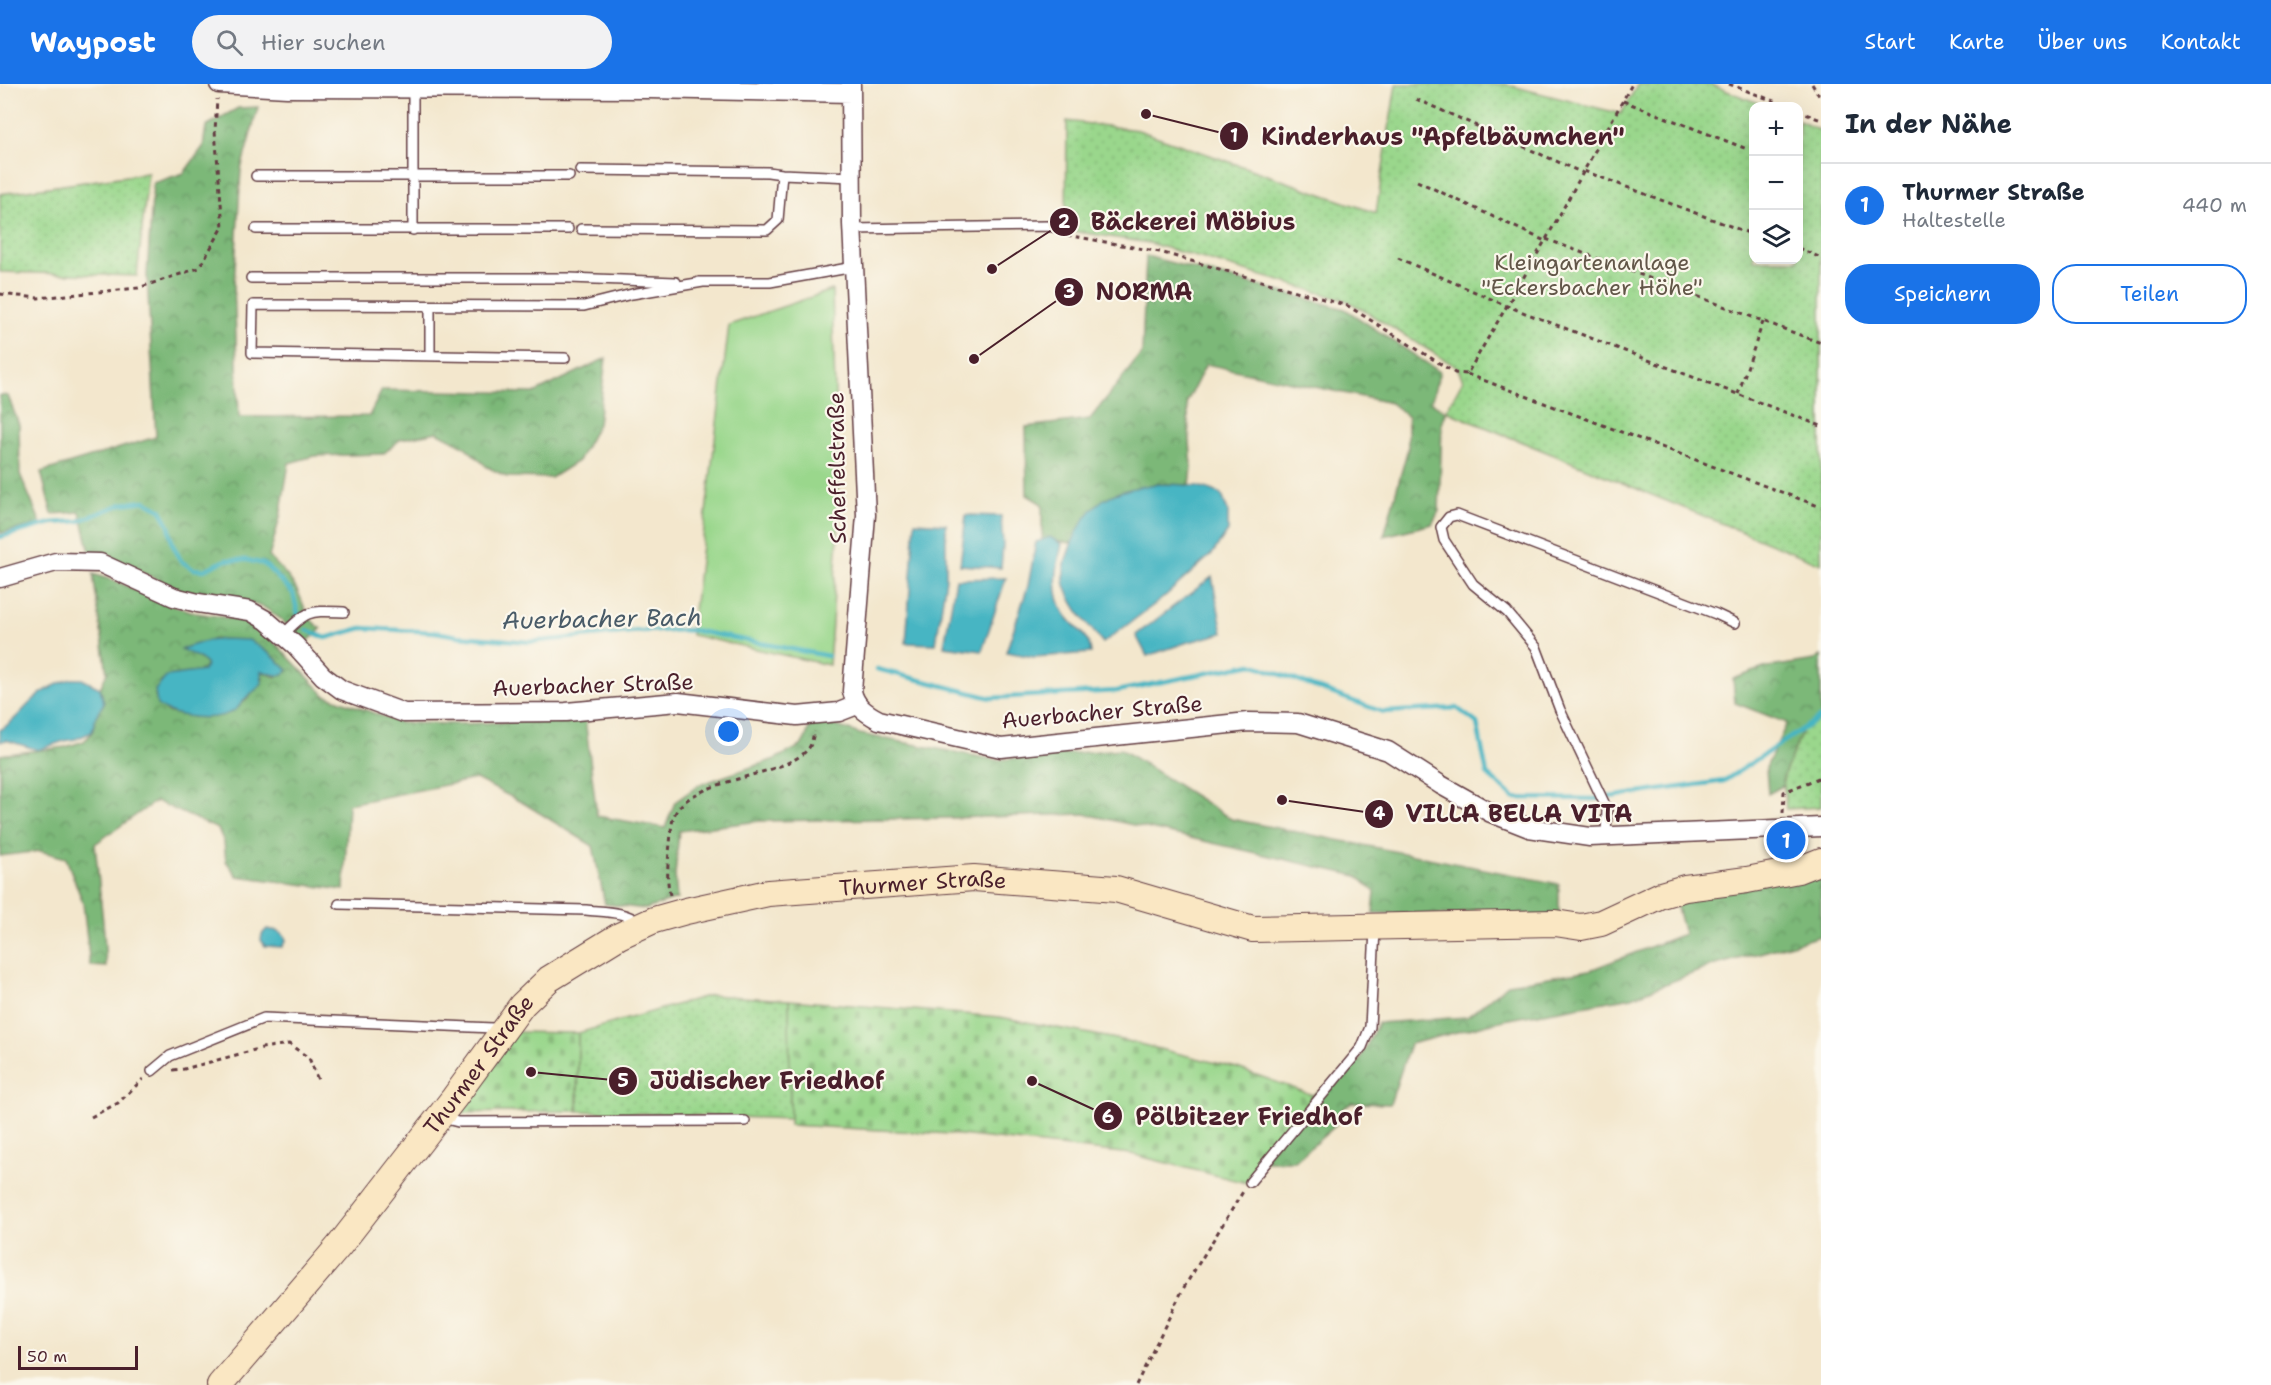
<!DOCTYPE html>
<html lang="de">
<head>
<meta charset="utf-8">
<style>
	body { margin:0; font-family:"Shantell Sans",sans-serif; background:#f2f2f3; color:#1f2937 }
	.controls { position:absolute; right:18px; top:18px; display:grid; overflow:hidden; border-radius:12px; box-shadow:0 6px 24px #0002 }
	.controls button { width:54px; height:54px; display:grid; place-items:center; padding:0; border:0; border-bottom:2px solid #e0e1e3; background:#fff; color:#1f2937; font:30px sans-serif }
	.scale { position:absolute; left:18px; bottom:15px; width:120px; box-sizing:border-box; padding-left:6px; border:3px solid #4a1f2b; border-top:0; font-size:16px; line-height:21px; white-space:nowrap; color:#4a1f2b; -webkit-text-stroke:4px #fbf7ec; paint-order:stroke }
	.you { position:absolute; left:729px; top:648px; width:21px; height:21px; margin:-15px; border:4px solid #fff; border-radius:50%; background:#1a73e8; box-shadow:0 0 0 9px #1a73e833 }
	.badge { display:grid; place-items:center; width:39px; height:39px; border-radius:50%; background:#1a73e8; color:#fff; font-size:20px; font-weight:700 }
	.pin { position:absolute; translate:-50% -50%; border:3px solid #fff; box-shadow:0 2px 6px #0006 }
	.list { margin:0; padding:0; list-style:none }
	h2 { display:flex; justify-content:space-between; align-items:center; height:78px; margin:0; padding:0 24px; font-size:26px }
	h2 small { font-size:20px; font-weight:400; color:#747a83 }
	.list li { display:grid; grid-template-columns:39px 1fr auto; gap:18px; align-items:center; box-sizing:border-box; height:84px; padding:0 24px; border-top:2px solid #e0e1e3 }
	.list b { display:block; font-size:22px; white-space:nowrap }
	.list p { margin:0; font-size:20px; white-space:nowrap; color:#747a83 }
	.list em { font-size:20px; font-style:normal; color:#747a83 }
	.actions { display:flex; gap:12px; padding:18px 24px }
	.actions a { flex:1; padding:14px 0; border:2px solid #1a73e8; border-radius:24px; text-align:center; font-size:21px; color:#1a73e8 }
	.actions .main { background:#1a73e8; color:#fff }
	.icon { flex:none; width:33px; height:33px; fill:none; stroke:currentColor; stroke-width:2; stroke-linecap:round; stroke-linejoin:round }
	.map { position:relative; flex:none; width:1821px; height:1301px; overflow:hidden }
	header { display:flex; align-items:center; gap:36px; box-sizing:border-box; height:84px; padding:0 30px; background:#1a73e8; color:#fff }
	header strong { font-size:28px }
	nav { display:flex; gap:33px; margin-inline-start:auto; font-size:21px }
	.search { width:420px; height:54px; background:#f2f2f3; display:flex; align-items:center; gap:15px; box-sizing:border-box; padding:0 21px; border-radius:33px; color:#747a83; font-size:22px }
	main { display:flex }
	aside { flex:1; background:#fff }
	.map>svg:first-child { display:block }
	.grass { fill:#9ad78c; stroke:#727b5c; stroke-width:1.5 }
	.forest { fill:url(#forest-crowns); stroke:#626c52; stroke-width:1.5; fill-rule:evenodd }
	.cemetery { fill:url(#cemetery-stones); stroke:#727b5c; stroke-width:1.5 }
	.garden { fill:url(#garden-dots); stroke:#727b5c; stroke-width:1.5 }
	.water { fill:#47b5c3; stroke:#486a77; stroke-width:1.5 }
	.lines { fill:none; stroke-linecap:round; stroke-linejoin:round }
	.stream { stroke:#47b5c3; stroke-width:4.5 }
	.lane-casing { stroke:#633d43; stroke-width:12 }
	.street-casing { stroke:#633d43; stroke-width:21 }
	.secondary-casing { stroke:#633d43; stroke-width:28 }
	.path { stroke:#633d43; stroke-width:3; stroke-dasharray:4.5 4.5; stroke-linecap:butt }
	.lane { stroke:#fff; stroke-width:9 }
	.street { stroke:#fff; stroke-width:18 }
	.secondary { stroke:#fae7c3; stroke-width:26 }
	.labels { text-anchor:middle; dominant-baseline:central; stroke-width:4.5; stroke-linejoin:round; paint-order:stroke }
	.park-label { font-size:22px; fill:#625648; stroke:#fbf7ec }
	.street-label { font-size:22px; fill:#4a1f2b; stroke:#fbf7ec }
	.water-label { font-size:24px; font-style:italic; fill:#495b68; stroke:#fbf7ec }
	.leader { fill:none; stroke:#4a1f2b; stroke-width:2 }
	.callout-dot { fill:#4a1f2b; stroke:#fbf7ec; stroke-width:2 }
	.mark-label { font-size:18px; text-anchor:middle; font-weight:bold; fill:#fff }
	.callout-label { font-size:24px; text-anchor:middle; font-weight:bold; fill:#4a1f2b; stroke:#fbf7ec; stroke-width:4.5; stroke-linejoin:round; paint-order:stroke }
</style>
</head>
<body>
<header>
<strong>Waypost</strong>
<div class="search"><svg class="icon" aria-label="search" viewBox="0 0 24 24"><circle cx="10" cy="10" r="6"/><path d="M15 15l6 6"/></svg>Hier suchen</div>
<nav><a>Start</a><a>Karte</a><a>Über uns</a><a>Kontakt</a></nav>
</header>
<main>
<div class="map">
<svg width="1821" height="1301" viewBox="0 0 1821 1301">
	<defs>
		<pattern id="forest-crowns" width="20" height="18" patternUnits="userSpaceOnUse" patternTransform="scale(1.5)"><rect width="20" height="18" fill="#7bb878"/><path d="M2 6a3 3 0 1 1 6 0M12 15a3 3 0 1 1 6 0" fill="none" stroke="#679563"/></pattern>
		<pattern id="cemetery-stones" width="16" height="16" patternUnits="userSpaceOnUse" patternTransform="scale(1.5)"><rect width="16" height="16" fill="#9ad78c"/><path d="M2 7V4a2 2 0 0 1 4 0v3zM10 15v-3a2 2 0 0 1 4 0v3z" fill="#86b879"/></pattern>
		<pattern id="garden-dots" width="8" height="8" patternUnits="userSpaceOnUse" patternTransform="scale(1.5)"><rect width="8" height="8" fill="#9ad78c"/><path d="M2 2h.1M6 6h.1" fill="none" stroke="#86b879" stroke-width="1.8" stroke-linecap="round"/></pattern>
	</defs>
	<rect width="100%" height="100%" fill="#fbf7ec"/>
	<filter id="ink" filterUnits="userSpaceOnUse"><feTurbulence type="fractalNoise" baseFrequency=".0167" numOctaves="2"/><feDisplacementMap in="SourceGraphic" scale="12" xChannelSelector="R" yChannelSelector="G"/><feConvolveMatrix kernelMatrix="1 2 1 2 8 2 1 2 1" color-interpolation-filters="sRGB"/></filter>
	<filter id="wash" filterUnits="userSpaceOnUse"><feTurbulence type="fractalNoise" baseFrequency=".008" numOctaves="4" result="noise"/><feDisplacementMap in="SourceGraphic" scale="24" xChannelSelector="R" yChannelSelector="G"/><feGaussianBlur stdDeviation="1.35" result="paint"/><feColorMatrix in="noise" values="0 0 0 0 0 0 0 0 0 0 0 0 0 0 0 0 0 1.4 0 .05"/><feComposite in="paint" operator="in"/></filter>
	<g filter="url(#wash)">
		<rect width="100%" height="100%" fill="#f3e7cd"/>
		<!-- grass -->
		<path class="grass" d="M832,206L839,438L829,581L691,551L729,241Z"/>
		<!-- forest -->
		<path class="forest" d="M258,23L241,85L234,201L239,333L369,332L382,306L534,309L606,274L598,340L578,377L551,394L507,393L487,383L464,362L437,348L401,355L383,370L314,372L289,379L280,433L269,473C281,484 292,495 299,510C307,528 304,531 321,545L305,560L282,536L265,524L245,517L187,509L123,480L90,468L80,428L52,430L41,388L156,353L147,191L153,99L184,89L203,63L206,42L238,24Z
			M1146,172L1345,225L1440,288L1431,318L1446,327L1442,340L1439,427L1432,440L1384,452L1408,364V333L1391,319L1206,280L1187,318L1192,384L1190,401L1155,400L1078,446L1072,459L1042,456V420L1027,411L1026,343L1090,335L1142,269Z
			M0,311L8,312L19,341L20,390L41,440L0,449Z
			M93,490L115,497L171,521L197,529L241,536L260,546L279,563L325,611L401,639L464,640L585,634L597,732L665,744L675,718L699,701L775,675L801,662L806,653L811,637L834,641L860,650L996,676L1121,665L1231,735L1559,800V833L1373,829L1375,808L1357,792L1085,730L951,734L760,737L679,747L675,791L677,815L646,825L605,820L593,762L525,720L476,695L348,720L344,806L237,792L226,777L224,758L218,745L156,717L95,760L104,848L106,883L90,882L83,819L66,774L40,767L0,772V671L66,663L84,657L92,649L96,632L104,619L100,604L107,589ZM215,555L260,564L279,577L276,593L261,587L263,595C254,605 247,616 237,624C219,639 189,633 167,628L155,612L160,598L203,587L207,581L201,575L182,565Z
			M1821,572V635L1803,646L1783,693L1784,701L1768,710L1766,684L1787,639L1735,619L1733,595L1764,584L1815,576Z
			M1821,783V852L1712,882L1632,913L1504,936L1410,960L1390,1020L1352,1019L1342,1025L1335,1042L1295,1077H1263L1313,1011L1359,977L1378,939L1467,933L1508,900L1590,886L1684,850L1675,816Z"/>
		<!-- cemetery -->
		<path class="cemetery" d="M789,916L1000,933L1127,957L1237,984L1313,1011L1246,1099L1131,1070L951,1050L790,1041Z
			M512,948L578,949L577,1027L456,1029Z"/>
		<!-- garden -->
		<path class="garden" d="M1396,0H1504L1621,30L1638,0H1709L1766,22H1754V176H1798L1799,37L1821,47V480L1446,327L1463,296L1457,283L1348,217L1149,159L1066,146L1067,37L1138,46L1376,129Z
			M148,89L137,192L0,188V110Z
			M1821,635V723L1786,725L1783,693L1803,646Z
			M710,911L789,916L790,1035L578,1027V949Z"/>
		<!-- water -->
		<path class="water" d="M1155,400C1178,401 1202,399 1222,411L1228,428V447L1213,469L1163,514L1103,559C1089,541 1072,524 1065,501C1061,487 1066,475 1071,461C1090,415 1108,408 1155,400Z
			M966,431L1001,432L1003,461L1001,484L960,481Z
			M915,438L946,440V494L936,560L906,559Z
			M1050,453L1062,460C1057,483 1051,508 1065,530C1074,544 1090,551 1091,569L1034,573L1006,568L1028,502L1036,458Z
			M1212,493L1223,549L1185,559L1147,572L1136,551Z
			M1006,494L982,567L944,562L956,495Z
			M224,555L249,556L269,569L288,586C279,596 273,589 261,587L262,599C257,607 253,607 248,612C243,616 241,622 235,626C216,639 175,634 157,621L155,606L167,592L203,587L207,581L201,575L181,565L206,557Z
			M71,595H82L100,604L104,619L96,632L92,648L76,655L64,657L38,666L6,656L0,658V646C13,639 22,626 33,616C43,607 58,599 71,595Z
			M267,845L278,847L285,852L286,857L282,863L265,862L261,856L262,850Z"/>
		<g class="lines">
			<!-- stream -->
			<path class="stream" d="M0,453L51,439L79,437L122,420L145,417L160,425L169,441L172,459L181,477L193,485L204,486L226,476H247L264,480L293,509L299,534
				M307,546L326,554L362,544L435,548L458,552L529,558L640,547L692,546L828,572
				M877,585L991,614L1117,607L1252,580L1383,628L1457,624L1477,639L1487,690L1514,714L1595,715L1724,697L1821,633"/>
		</g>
	</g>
	<g filter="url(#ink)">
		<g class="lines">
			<defs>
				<path id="lane" d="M413,4V146
					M580,86L768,88L782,90L852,93
					M256,92H569
					M256,145H568
					M581,145L767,146L778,136L782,90
					M852,145L1048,142L1059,144
					M251,194H569L676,198
					M699,198H770L854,183
					M430,223V272
					M565,274L252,269L253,221L584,222L632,210L703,198
					M283,551C307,525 310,527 344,528
					M1606,752L1607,725L1560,626L1536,563L1507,528L1473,500L1444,456L1441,443L1449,433L1457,431L1716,530L1735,539
					M339,820L586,826C601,828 626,827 637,838
					M152,987L170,972L264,934L493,944L500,947
					M442,1034L458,1038L745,1037
					M1250,1098L1362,963L1370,943L1375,846"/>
				<path id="street" d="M219,0L287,4L649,5L851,9
					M851,0L852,140L866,431L852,607C855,622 866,629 879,636L1001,664L1248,638L1298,639L1388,667L1441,701L1491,729L1529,744L1590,753L1821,743
					M0,494L56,478L100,479L174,513L198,519L250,527L266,536L295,561L323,592L342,606L404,629L566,628L678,618L797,632L839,628L857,621"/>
				<g id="secondary">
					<path id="s1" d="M220,1301L339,1162L454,1014L522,921L549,895L619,852L654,836L686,827L768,809L974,794L1116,805L1253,845L1555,839L1581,843L1601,839L1661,811L1685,804L1747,796L1798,786L1821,777"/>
				</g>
			</defs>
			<!-- lane casing -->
			<use href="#lane" class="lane-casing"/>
			<!-- street casing -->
			<use href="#street" class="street-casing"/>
			<!-- secondary casing -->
			<use href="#secondary" class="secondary-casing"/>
			<!-- path -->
			<path class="path" d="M1729,0L1787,22
				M1812,0L1821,15
				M1416,15L1583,89
				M1623,17L1747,65
				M1798,27L1821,36
				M1584,87L1754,151
				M1417,97L1545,157
				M1067,151L1160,168L1348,222L1455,289L1467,290L1549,150L1632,0
				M1546,155L1821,259
				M1798,164L1821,174
				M1398,174L1507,222L1821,342
				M0,210L38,214L138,204L199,184L223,143L215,47L217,15
				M1467,290L1821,423
				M1738,310L1763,238
				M1783,729L1784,708L1821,693
				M670,811C666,795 668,776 670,760C671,751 671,740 674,732C688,694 784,694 808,665C812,661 813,652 814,647
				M173,986L184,985L262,964L289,960L309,974L318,996
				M91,1033L118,1019L143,995
				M1136,1301L1183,1205L1244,1106"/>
			<!-- lane -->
			<use href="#lane" class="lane"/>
			<!-- street -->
			<use href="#street" class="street"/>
			<!-- secondary -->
			<use href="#secondary" class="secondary"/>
		</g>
	</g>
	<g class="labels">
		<!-- park labels -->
		<g class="park-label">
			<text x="1592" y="178">Kleingartenanlage<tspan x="1592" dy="25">"Eckersbacher Höhe"</tspan></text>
		</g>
		<!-- street labels -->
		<g class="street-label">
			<text transform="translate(837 384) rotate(-91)">Scheffelstraße</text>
			<text transform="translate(593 601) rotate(-2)">Auerbacher Straße</text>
			<text transform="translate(1102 628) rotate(-5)">Auerbacher Straße</text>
			<text stroke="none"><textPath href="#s1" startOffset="916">Thurmer Straße</textPath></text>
			<text stroke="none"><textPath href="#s1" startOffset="412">Thurmer Straße</textPath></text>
		</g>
		<!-- water labels -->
		<g class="water-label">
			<text transform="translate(602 535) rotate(-1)">Auerbacher Bach</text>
		</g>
	</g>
	<!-- callouts -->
	<path class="leader" d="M1146 30L1234 52M992 185L1064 138M974 275L1069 208M1282 716L1379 730M531 988L623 997M1032 997L1108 1032"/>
	<g class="callout-dot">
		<circle cx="1146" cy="30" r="6"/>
		<circle cx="992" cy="185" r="6"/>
		<circle cx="974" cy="275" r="6"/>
		<circle cx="1282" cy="716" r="6"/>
		<circle cx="531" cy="988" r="6"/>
		<circle cx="1032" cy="997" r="6"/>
		<circle cx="1234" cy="52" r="15"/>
		<circle cx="1064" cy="138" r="15"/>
		<circle cx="1069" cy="208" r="15"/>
		<circle cx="1379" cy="730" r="15"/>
		<circle cx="623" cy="997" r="15"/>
		<circle cx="1108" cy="1032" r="15"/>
	</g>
	<g class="mark-label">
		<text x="1234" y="58">1</text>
		<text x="1064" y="144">2</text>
		<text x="1069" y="214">3</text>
		<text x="1379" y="736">4</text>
		<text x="623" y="1003">5</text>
		<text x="1108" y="1039">6</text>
	</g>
	<g class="callout-label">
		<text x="1443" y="61">Kinderhaus "Apfelbäumchen"</text>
		<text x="1193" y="146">Bäckerei Möbius</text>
		<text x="1144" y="216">NORMA</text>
		<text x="1519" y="738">VILLA BELLA VITA</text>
		<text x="767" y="1005">Jüdischer Friedhof</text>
		<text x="1249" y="1041">Pölbitzer Friedhof</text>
	</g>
</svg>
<div class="controls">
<button>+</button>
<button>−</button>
<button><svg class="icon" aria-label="layers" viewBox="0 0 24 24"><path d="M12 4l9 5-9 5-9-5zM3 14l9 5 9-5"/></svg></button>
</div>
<div class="scale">50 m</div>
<div class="you"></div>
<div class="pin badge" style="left:1786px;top:756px">1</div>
</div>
<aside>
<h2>In der Nähe<small></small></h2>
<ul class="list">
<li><span class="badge">1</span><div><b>Thurmer Straße</b><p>Haltestelle</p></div><em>440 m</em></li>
</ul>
<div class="actions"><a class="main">Speichern</a><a>Teilen</a></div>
</aside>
</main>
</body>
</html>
